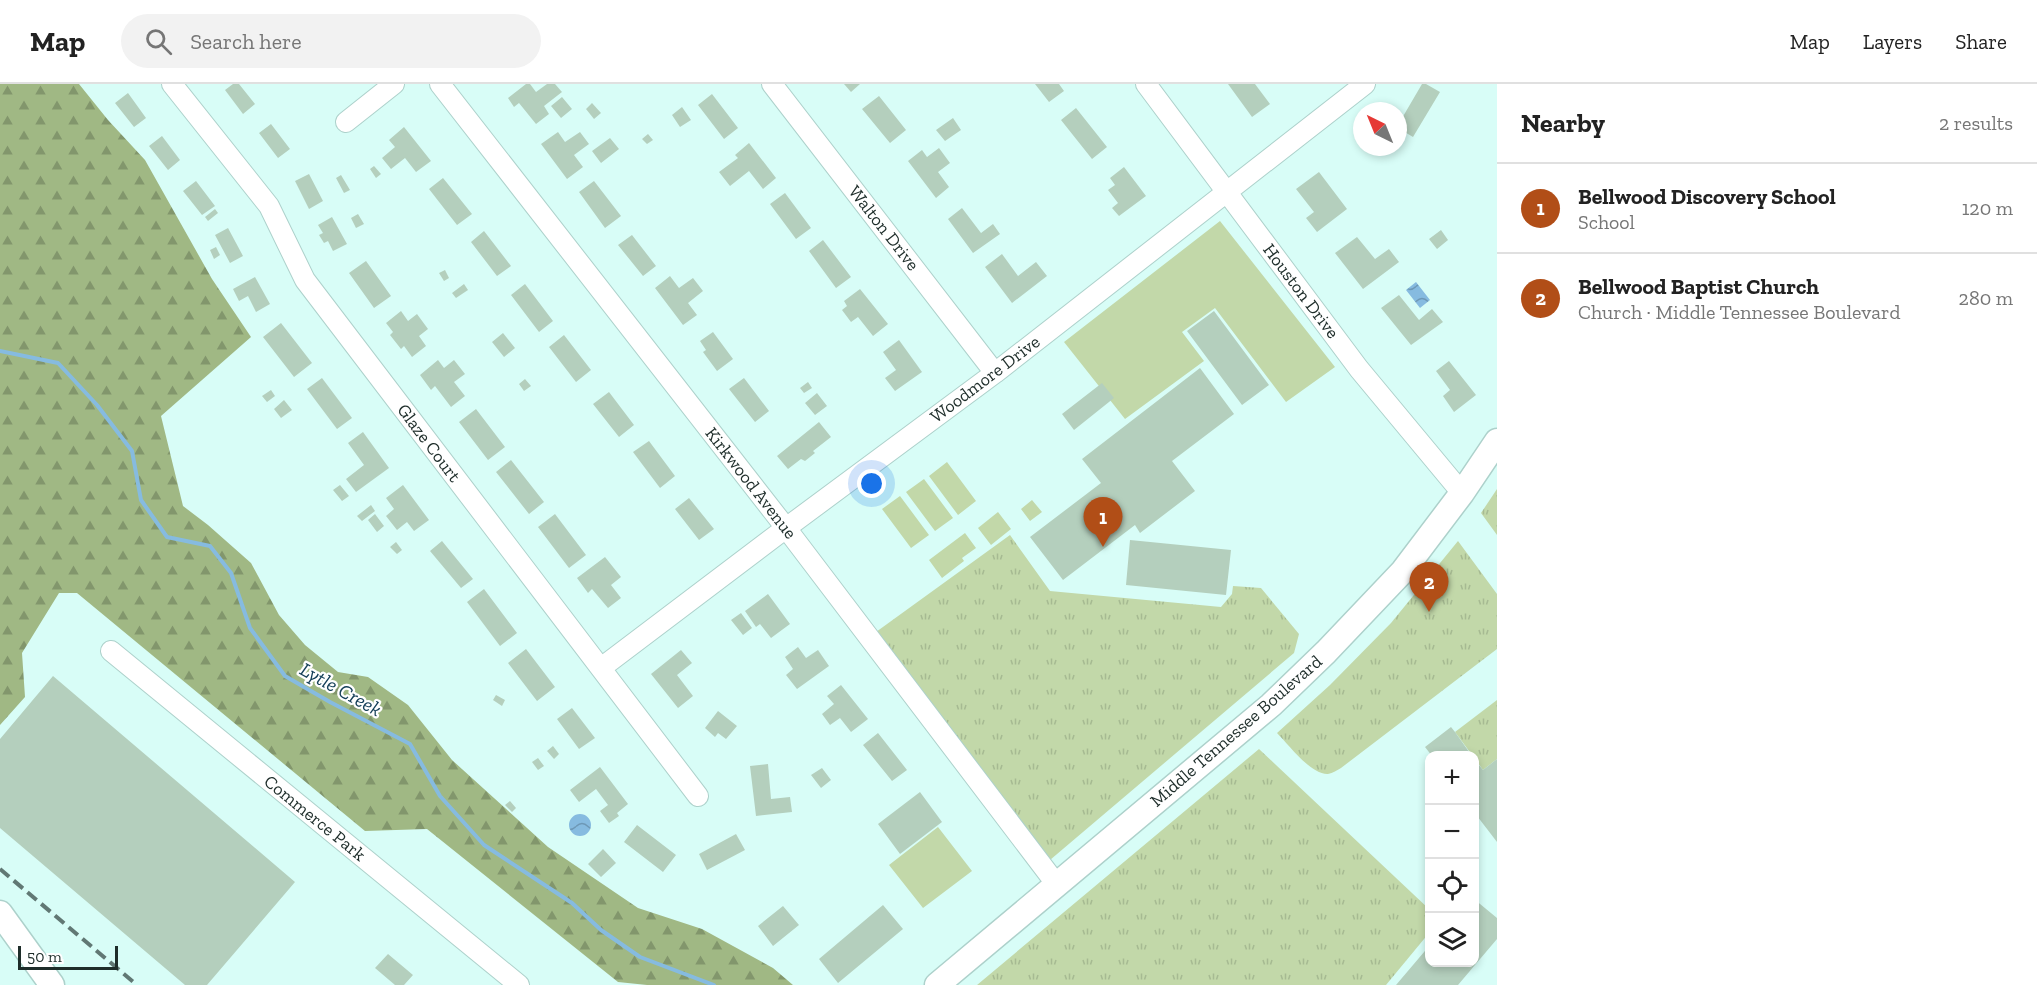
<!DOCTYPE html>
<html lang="en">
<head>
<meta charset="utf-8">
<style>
	body { margin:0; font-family:"Zilla Slab",serif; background:#f2f2f2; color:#222 }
	.controls { position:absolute; right:18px; bottom:18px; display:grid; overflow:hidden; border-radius:12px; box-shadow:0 3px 9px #0003 }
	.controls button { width:54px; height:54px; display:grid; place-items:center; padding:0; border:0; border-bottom:2px solid #e0e0e0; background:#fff; color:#222; font:30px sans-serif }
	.compass { position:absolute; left:1353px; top:18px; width:54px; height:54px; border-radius:50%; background:#fff; box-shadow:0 3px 9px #0003; rotate:317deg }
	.scale { position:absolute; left:18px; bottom:15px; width:100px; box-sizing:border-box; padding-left:6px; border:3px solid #1e2d2a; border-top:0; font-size:16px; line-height:21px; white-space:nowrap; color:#1e2d2a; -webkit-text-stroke:4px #fff; paint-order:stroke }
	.you { position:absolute; left:872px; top:400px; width:21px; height:21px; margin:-15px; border:4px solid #fff; border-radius:50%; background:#1a73e8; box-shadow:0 0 0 9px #1a73e833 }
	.badge { display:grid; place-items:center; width:39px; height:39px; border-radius:50%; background:#b14e17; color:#fff; font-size:20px; font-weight:700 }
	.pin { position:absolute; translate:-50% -50px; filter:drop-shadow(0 2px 3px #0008) }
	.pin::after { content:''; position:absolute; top:32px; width:21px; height:18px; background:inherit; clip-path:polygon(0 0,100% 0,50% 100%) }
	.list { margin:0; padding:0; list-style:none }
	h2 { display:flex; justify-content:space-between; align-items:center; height:78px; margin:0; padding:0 24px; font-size:26px }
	h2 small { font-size:20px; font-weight:400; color:#767676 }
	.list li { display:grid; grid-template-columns:39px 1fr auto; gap:18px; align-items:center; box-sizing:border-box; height:90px; padding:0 24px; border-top:2px solid #e0e0e0 }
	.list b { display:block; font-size:22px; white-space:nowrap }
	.list p { margin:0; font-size:20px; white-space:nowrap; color:#767676 }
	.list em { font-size:20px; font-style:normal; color:#767676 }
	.icon { flex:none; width:33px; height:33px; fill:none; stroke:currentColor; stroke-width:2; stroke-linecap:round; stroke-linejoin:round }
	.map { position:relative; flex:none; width:1497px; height:901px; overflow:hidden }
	header { display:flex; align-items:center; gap:36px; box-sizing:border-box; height:84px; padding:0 30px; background:#fff; border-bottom:2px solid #e0e0e0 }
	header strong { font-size:28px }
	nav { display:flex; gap:33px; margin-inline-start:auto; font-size:21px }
	.search { width:420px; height:54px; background:#f2f2f2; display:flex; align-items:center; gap:15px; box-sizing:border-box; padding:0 21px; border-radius:33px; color:#767676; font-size:22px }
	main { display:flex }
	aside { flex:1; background:#fff }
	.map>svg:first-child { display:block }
	.grass { fill:url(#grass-tufts) }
	.forest { fill:url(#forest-firs) }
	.park { fill:#c2d8a9 }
	.water { fill:url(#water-waves) }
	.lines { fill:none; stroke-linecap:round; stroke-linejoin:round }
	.stream { stroke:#86bbe0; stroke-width:4 }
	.building { fill:#b4cfbd }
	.minor-casing { stroke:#add1cb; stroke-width:22 }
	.major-casing { stroke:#add1cb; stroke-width:27 }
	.minor { stroke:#fff; stroke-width:20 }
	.major { stroke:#fff; stroke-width:24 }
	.rail { stroke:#617874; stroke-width:4; stroke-dasharray:12 6; stroke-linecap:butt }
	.labels { text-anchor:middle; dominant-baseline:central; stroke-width:4.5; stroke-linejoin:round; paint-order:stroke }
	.street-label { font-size:18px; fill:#1e2d2a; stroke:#fff }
	.water-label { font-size:20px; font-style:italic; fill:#164059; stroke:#fff }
</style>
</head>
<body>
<header>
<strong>Map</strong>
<div class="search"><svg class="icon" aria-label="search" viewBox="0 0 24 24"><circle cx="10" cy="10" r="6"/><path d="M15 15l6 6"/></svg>Search here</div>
<nav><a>Map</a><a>Layers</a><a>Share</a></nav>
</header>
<main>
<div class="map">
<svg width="1497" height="901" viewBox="0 0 1497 901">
	<defs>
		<pattern id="grass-tufts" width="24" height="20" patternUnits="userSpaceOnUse" patternTransform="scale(1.5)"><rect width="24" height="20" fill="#c2d8a9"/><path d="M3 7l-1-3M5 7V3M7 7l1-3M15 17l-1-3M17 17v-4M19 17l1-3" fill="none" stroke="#a6ba92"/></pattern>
		<pattern id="forest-firs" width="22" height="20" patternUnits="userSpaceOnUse" patternTransform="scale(1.5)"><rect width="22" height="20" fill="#a0b884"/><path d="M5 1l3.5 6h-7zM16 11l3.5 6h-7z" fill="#82966c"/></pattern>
		<pattern id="water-waves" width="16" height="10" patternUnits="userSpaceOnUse" patternTransform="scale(1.5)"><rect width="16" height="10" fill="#86bbe0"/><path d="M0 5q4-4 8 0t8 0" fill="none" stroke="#6d98b6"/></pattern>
	</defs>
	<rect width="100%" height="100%" fill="#d8fdf7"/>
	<!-- grass -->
	<path class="grass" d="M1497,405V451L1481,429Z
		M1010,451L1050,507L1221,523L1232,510L1233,502L1261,504L1299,550L1294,569L1050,776L876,548Z
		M1458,457L1497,510V565L1341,684C1337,686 1333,689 1328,690C1311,691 1288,660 1277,649L1330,601L1391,539Z
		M1497,616V675L1483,686L1475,675L1474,672L1472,671L1455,648Z
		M1259,665L1429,825V849L1386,901H977Z"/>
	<!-- forest -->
	<path class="forest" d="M0,0H79L108,36L145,76L212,195L251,253L161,332L183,422L208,441L251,479L279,531L305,561L338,588L368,593L408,621L452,676L548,763L638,824L702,845L773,884L793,901H647L618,898L427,745L365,747L77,509H59L22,569L25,613L0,641Z"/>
	<!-- park -->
	<path class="park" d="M1220,137L1335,283L1286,318L1215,224L1182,248L1204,277L1125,335L1064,258Z
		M947,378L976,417L958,431L929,392Z
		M924,395L953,434L935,447L906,408Z
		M900,412L929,451L911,464L882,425Z
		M1032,416L1042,428L1030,437L1021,425Z
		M998,428L1011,445L991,461L978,444Z
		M965,449L976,464L962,474L964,477L942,494L929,476Z
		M938,743L972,787L923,824L889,781Z"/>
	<!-- water -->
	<path class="water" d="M1416,198L1430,216L1420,224L1406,206Z
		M569 741a11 11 0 1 1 22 0a11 11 0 1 1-22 0Z"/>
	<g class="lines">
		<!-- stream -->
		<path class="stream" d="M0,267L58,279L97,321L132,367L141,416L167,453L210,462L231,489L250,544L285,592L330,618L410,660L440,712L484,761L572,819L601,846L640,873L714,901"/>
	</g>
	<!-- building -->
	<path class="building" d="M233,0H239L255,20L243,30L225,6Z
		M526,0H530L536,8L547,0H555L562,8L544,22L549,30L536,40L519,19L514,23L508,14Z
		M844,0H860L851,8Z
		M1035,0H1059L1064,7L1049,18Z
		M1228,0H1255L1270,20L1252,33Z
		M1422,0H1426L1440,8L1413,53L1398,44V41Z
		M128,9L146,34L134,43L115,19Z
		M712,10L738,44L724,55L698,21Z
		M879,12L906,46L890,59L862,25Z
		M562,13L572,25L561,34L551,22Z
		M592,19L601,29L594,35L586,25Z
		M682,23L691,36L680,43L672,31Z
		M1076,24L1107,63L1092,75L1061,36Z
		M953,34L961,46L945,57L936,46Z
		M271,40L290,65L278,74L259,49Z
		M404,43L431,77L416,88L405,74L391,85L382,74L395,63L389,56Z
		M558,48L565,58L580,48L589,60L574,71L583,83L567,95L541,60Z
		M648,50L653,56L647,60L642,55Z
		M162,52L180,76L168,86L149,62Z
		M610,54L619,65L601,79L592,67Z
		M749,59L776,94L763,105L749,87L730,102L719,88L738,74L735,71Z
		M939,64L950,79L938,88L949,103L936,114L908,77L922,66L927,73Z
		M374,82L381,90L376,94L370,85Z
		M1124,83L1146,112L1119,132L1112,124L1118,119L1108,106L1115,101L1110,94Z
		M1319,88L1347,125L1317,148L1306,134L1314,128L1296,105Z
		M309,90L323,117L309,125L295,97Z
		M341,91L350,106L344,109L336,94Z
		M443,94L472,130L457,141L429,105Z
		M196,97L215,122L202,131L183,107Z
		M594,97L621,132L605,144L579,108Z
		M785,109L811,144L796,155L770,120Z
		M962,124L981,149L993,140L1000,150L973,169L948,135Z
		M215,125L218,129L208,137L205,133Z
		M358,130L364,140L356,144L351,134Z
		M332,133L347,160L333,167L328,157L324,159L319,151L323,149L318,141Z
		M228,144L243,172L230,179L215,151Z
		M1441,146L1448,156L1437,165L1429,155Z
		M484,147L511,182L497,192L471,158Z
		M632,151L656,182L643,192L618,161Z
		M1357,153L1375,175L1389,165L1399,178L1363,205L1335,169Z
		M823,156L851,193L836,204L809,167Z
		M216,163L220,171L214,175L210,166Z
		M1002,170L1018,192L1036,178L1047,192L1012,219L985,183Z
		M366,177L391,212L374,224L349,189Z
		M445,186L449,194L444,197L439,189Z
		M670,192L679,204L693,194L703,207L688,219L697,231L683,241L655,204Z
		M255,193L270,220L256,228L248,212L239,217L233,205Z
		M464,200L468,206L456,214L452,209Z
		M525,200L553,237L539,248L511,211Z
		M860,205L888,240L873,252L858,233L851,238L842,226L847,222L844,217Z
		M1399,211L1419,236L1432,225L1443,238L1411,261L1381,224Z
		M401,227L408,237L417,230L428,245L419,252L426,262L412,273L404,262L401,265L390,251L393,248L386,239Z
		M1214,227L1269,301L1242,321L1187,247Z
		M281,239L312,279L294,293L263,253Z
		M713,248L733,275L717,287L703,268L706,266L700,257Z
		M503,249L515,264L504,273L492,258Z
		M564,251L591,286L576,298L549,263Z
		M899,256L922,288L895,307L885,294L896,286L883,268Z
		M438,276L444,284L454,276L465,290L454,298L465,312L451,323L435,302L431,306L420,291Z
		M1449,277L1476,311L1454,328L1443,312L1450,306L1436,287Z
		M1200,284L1234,330L1172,377L1195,407L1140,449L1135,441L1063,496L1030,453L1101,399L1082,375Z
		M322,294L352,334L337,345L307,305Z
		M744,294L769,327L755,338L729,305Z
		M525,295L531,302L524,307L519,300Z
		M808,298L812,304L804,309L800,304Z
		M1102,299L1114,314L1074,346L1062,330Z
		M271,306L275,312L267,318L262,312Z
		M609,308L634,341L619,353L593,320Z
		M817,309L827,322L815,331L805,319Z
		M284,316L292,326L281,334L274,325Z
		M476,325L505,363L488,376L459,338Z
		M819,338L831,353L813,367L815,369L805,377L801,375L788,385L777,372Z
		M363,348L389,384L356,408L346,395L364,381L348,359Z
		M649,357L675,392L660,404L633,368Z
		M511,376L544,418L529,430L496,388Z
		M340,401L349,412L342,417L333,406Z
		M403,401L429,436L414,447L407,438L397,446L386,432L394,425L386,414Z
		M689,414L714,445L699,456L675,425Z
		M371,421L375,427L362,437L357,432Z
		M375,430L384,442L377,448L368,436Z
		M555,430L586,471L569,484L538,443Z
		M1130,456L1231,466L1226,511L1126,501Z
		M442,457L473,495L461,504L430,467Z
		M396,458L402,466L397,470L390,463Z
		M605,473L621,493L611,501L621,514L608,524L592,505L588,509L577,494Z
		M484,505L517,549L500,562L467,518Z
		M768,510L790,540L771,554L760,540L756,543L745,527Z
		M741,529L752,544L743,551L731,536Z
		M798,563L806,574L818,566L829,582L797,605L786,591L793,585L785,573Z
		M526,565L555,603L537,617L508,579Z
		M681,566L692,579L677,591L693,612L678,624L651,590Z
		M53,592L295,798L207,901H185L0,744V655Z
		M841,601L868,635L851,648L840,634L830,641L822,630L834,620L827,612Z
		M496,611L505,616L502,622L493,616Z
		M572,624L595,654L579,665L557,635Z
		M718,627L737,642L726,655L718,649L715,653L705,644Z
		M1451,643L1455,648L1472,672H1432L1425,663Z
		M878,649L907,686L892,697L863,661Z
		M553,662L559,670L554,675L547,667Z
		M538,674L544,682L538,686L532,678Z
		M1474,675L1483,686L1497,675V758L1474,728Z
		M768,680L771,715L790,713L792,728L756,732L750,682Z
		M600,683L628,720L617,729L619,732L609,739L600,727L608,721L596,705L579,718L570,706Z
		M822,684L831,696L821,704L811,691Z
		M920,708L942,738L900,770L878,740Z
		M510,717L516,724L512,728L505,721Z
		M637,741L676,771L663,788L624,758Z
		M736,750L745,766L707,786L699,770Z
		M603,765L616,779L601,793L588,780Z
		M1474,815L1497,834V855L1458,901H1396L1430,861V878H1474Z
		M883,821L903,845L838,899L819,875Z
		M783,822L799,841L773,862L758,842Z
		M388,870L413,891L404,901H395L375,884Z"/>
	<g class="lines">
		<defs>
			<path id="minor" d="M172,0L269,122L305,196L698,712
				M440,0L786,444L1057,801
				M772,0L995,289
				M1146,0L1359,285L1462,409
				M346,38L394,0
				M111,567L519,901
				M601,584L786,444L995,289L1365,0"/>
			<path id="major" d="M0,829L52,901
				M937,901L1271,621L1326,568L1403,487L1462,409L1497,357"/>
		</defs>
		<!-- minor casing -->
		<use href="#minor" class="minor-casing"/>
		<!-- major casing -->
		<use href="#major" class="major-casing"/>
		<!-- minor -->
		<use href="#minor" class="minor"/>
		<!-- major -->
		<use href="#major" class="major"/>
		<!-- rail -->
		<path class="rail" d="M0,785L137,901"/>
	</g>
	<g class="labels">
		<!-- street labels -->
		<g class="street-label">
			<text transform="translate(884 144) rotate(52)">Walton Drive</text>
			<text transform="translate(1301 207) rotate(53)">Houston Drive</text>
			<text transform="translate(985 295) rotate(-37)">Woodmore Drive</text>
			<text transform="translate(429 359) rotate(53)">Glaze Court</text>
			<text transform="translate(751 399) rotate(52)">Kirkwood Avenue</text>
			<text transform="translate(1236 647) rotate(-41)">Middle Tennessee Boulevard</text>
			<text transform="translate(315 734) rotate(39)">Commerce Park</text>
		</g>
		<!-- water labels -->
		<g class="water-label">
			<text transform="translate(341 605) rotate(29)">Lytle Creek</text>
		</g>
	</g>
</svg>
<div class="controls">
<button>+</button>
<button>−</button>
<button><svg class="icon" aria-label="locate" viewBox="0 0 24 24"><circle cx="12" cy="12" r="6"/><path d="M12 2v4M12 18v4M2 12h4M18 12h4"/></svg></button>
<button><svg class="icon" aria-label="layers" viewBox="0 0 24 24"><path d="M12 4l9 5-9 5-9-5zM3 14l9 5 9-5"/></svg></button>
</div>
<svg class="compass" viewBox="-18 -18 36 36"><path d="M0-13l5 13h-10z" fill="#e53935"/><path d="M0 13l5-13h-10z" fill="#767676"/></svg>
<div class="scale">50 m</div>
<div class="you"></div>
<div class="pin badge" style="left:1103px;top:463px">1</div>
<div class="pin badge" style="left:1429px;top:528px">2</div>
</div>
<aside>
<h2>Nearby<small>2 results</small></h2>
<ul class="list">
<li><span class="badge">1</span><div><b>Bellwood Discovery School</b><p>School</p></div><em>120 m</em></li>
<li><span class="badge">2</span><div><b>Bellwood Baptist Church</b><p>Church · Middle Tennessee Boulevard</p></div><em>280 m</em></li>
</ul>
</aside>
</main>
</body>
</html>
